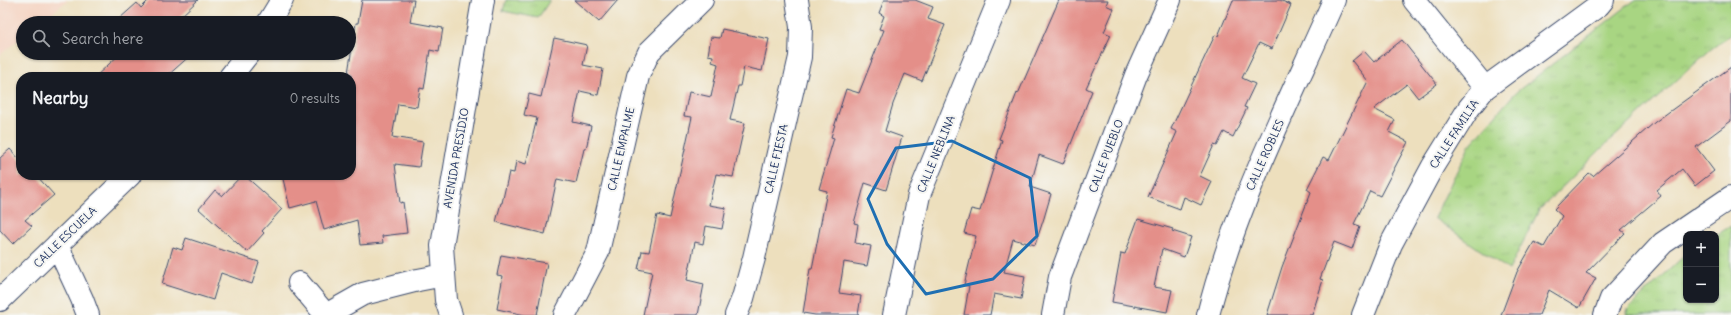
<!DOCTYPE html>
<html lang="en">
<head>
<meta charset="utf-8">
<style>
	body { margin:0; font-family:Delius,sans-serif; background:#20242c; color:#f1f3f6 }
	.controls { position:absolute; right:12px; bottom:12px; display:grid; overflow:hidden; border-radius:8px; box-shadow:0 1px 3px #0004 }
	.controls button { width:36px; height:36px; display:grid; place-items:center; padding:0; border:0; border-bottom:1px solid #363941; background:#171b24; color:#f1f3f6; font:20px sans-serif }
	.list { margin:0; padding:0; list-style:none }
	h2 { display:flex; justify-content:space-between; align-items:center; height:52px; margin:0; padding:0 16px; font-size:17px }
	h2 small { font-size:13px; font-weight:400; color:#9ea1a6 }
	.icon { flex:none; width:22px; height:22px; fill:none; stroke:currentColor; stroke-width:2; stroke-linecap:round; stroke-linejoin:round }
	.map { position:relative; flex:none; width:1731px; height:315px; overflow:hidden }
	.search { position:absolute; background:#171b24; box-shadow:0 1px 3px #0004; left:16px; top:16px; width:340px; height:44px; display:flex; align-items:center; gap:10px; box-sizing:border-box; padding:0 14px; border-radius:22px; color:#9ea1a6; font-size:15px }
	.panel { position:absolute; background:#171b24; box-shadow:0 1px 3px #0004; left:16px; top:72px; width:340px; height:108px; border-radius:16px }
	.map>svg:first-child { display:block }
	.built { fill:#f5d3c1 }
	.grass { fill:url(#grass-tufts); stroke:#628270 }
	.building { fill:#e48f89 }
	.lines { fill:none; stroke-linecap:round; stroke-linejoin:round }
	.minor-casing { stroke:#3a496c; stroke-width:24 }
	.tertiary-casing { stroke:#3a496c; stroke-width:24 }
	.minor { stroke:#fff; stroke-width:22 }
	.tertiary { stroke:#fff; stroke-width:22 }
	.marked { fill:none; stroke:#1f6fb2; stroke-width:3; stroke-linejoin:round }
	.labels { text-anchor:middle; dominant-baseline:central; stroke-width:4; stroke-linejoin:round; paint-order:stroke }
	.street-label { font-size:11px; fill:#1b2f5e; stroke:#f6f6f2 }
</style>
</head>
<body>
<div class="map">
<svg width="1731" height="315" viewBox="0 0 1731 315">
	<defs>
		<pattern id="grass-tufts" width="24" height="20" patternUnits="userSpaceOnUse"><rect width="24" height="20" fill="#a8d582"/><path d="M3 7l-1-3M5 7V3M7 7l1-3M15 17l-1-3M17 17v-4M19 17l1-3" fill="none" stroke="#90b773"/></pattern>
	</defs>
	<rect width="100%" height="100%" fill="#f6f6f2"/>
	<filter id="ink" filterUnits="userSpaceOnUse"><feTurbulence type="fractalNoise" baseFrequency=".025" numOctaves="2"/><feDisplacementMap in="SourceGraphic" scale="8" xChannelSelector="R" yChannelSelector="G"/><feConvolveMatrix kernelMatrix="1 2 1 2 8 2 1 2 1" color-interpolation-filters="sRGB"/></filter>
	<filter id="wash" filterUnits="userSpaceOnUse"><feTurbulence type="fractalNoise" baseFrequency=".012" numOctaves="4" result="noise"/><feDisplacementMap in="SourceGraphic" scale="16" xChannelSelector="R" yChannelSelector="G"/><feGaussianBlur stdDeviation="0.9" result="paint"/><feColorMatrix in="noise" values="0 0 0 0 0 0 0 0 0 0 0 0 0 0 0 0 0 1.4 0 .05"/><feComposite in="paint" operator="in"/></filter>
	<g filter="url(#wash)">
		<rect width="100%" height="100%" fill="#eddfbd"/>
		<!-- built -->
		<path class="built" d="M0,0H68L40,23H23V36L0,55Z"/>
		<!-- grass -->
		<path class="grass" d="M506,0H550L538,18L503,11Z
			M1635,0H1731V34L1710,50L1602,148L1539,210L1509,270L1434,218L1469,146L1515,93Z
			M1731,226V314L1626,315L1628,309L1686,254V300H1716V235Z"/>
		<g id="blocks">
			<!-- building -->
			<path class="building" d="M149,0H198L179,18L184,23H122L119,19L137,3L141,8Z
				M362,0H414L410,22L443,28L439,52L430,50L424,89L420,88L417,107L398,104L392,137L423,142L419,167L395,164L400,203L403,202L407,233L382,236L383,243L360,245L357,220L324,230L316,201L290,208L282,175H351V74L348,73L356,23H358Z
				M574,0H618L599,22Z
				M884,0H915L933,7L928,19L945,25L922,81L905,74L893,104L885,131L902,137L886,190L865,183L854,223L858,224L855,243L871,246L867,266L844,262L839,293L861,296L858,315H815L803,313L810,269H812L827,191L819,189L834,138L831,137L846,89L859,93L884,30L879,29L884,16L879,13Z
				M1059,0H1108L1106,5L1114,9L1104,32L1111,35L1086,88L1092,91L1063,164L1039,155L1030,187L1051,194L1044,218L1035,245L1013,239L1004,272L1025,276L1021,299L994,294L990,315H964L969,286L964,285L976,236L964,233L971,209L980,211L1002,140L999,139L1017,93L1018,94Z
				M1233,0H1280L1291,5L1272,49L1259,43L1242,78L1255,84L1244,107L1247,108L1233,137L1224,132L1217,146L1214,145L1200,176L1212,182L1201,205L1184,197L1180,209L1148,197L1177,132L1171,129L1215,35L1218,36Z
				M722,29L769,39L762,71L744,67L740,86H738L730,120L745,123L733,177L716,174L709,205L726,208L722,229L706,226L703,244L695,242L687,280L704,284L698,315H643L652,272L638,269L642,251L649,252L657,215L670,218L692,117L684,116L689,92L711,97L718,64L712,62L713,56L708,55L711,37L720,38Z
				M554,38L587,45L583,65L603,69L598,95L580,91L573,122L591,126L586,149H584L576,183L557,179L545,234L496,222L501,203H502L509,172L514,173L516,161L526,164L537,118L524,115L529,94L541,97Z
				M1402,40L1437,84L1418,98L1407,84L1374,109L1395,120L1389,132L1408,142L1380,196L1370,191L1354,224L1360,226L1352,249L1334,242L1320,279L1323,280L1312,315H1267L1282,267L1311,192L1307,189L1323,157L1329,160L1368,81L1352,61L1364,51L1374,62Z
				M121,53H193L166,77H95Z
				M1731,67V121L1696,147L1714,171L1695,186L1682,169L1657,190L1661,196L1621,230L1625,233L1586,273L1596,278L1579,308L1549,290L1539,315H1501L1517,272L1534,242L1544,247L1562,216L1554,209L1589,173L1593,176L1655,122Z
				M10,149L21,161V175H36L54,195L25,220L32,226L13,244L0,230V158Z
				M242,175H244L282,209L262,231L264,233L247,252L199,209L215,190L222,196Z
				M1138,219L1173,229L1172,231L1191,237L1184,257L1162,249L1154,287L1172,290L1167,312L1112,302L1121,253L1125,254Z
				M186,238L259,262L252,284L221,273L213,300L162,284L173,247L182,250Z
				M501,255L547,263L537,315H525L497,309L503,276L497,275Z"/>
		</g>
	</g>
	<g filter="url(#ink)">
		<use href="#blocks" fill-opacity="0" stroke="#3a496c" stroke-width="1"/>
		<g class="lines">
			<defs>
				<path id="minor" d="M1414,0L1485,88
					M268,23L282,0
					M230,77L249,53
					M57,245L82,299L88,315
					M299,283L326,315
					M0,300L130,175
					M565,315L598,252L638,76L649,52L702,0
					M736,315L743,298L754,258L800,57L801,27L797,0
					M894,315L919,195L999,0
					M1053,315L1060,277L1136,75L1170,0
					M1208,315C1235,206 1289,102 1334,0
					M1363,315L1391,244L1433,166L1469,108L1485,88L1599,5L1603,0
					M1605,315L1611,299L1663,243L1731,197"/>
				<path id="tertiary" d="M326,315L363,294L418,280L444,275
					M451,315L446,300L442,246L483,0"/>
			</defs>
			<!-- minor casing -->
			<use href="#minor" class="minor-casing"/>
			<!-- tertiary casing -->
			<use href="#tertiary" class="tertiary-casing"/>
			<!-- minor -->
			<use href="#minor" class="minor"/>
			<!-- tertiary -->
			<use href="#tertiary" class="tertiary"/>
		</g>
	</g>
	<!-- marked area -->
	<path class="marked" d="M952,141L1030,178L1037,236L993,279L926,294L887,244L868,199L896,148Z"/>
	<g class="labels">
		<!-- street labels -->
		<g class="street-label">
			<text transform="translate(1454 134) rotate(-57)">CALLE FAMILIA</text>
			<text transform="translate(621 149) rotate(-77)">CALLE EMPALME</text>
			<text transform="translate(936 154) rotate(-68)">CALLE NEBLINA</text>
			<text transform="translate(1265 155) rotate(-66)">CALLE ROBLES</text>
			<text transform="translate(1106 156) rotate(-69)">CALLE PUEBLO</text>
			<text transform="translate(456 158) rotate(-80)">AVENIDA PRESIDIO</text>
			<text transform="translate(776 159) rotate(-77)">CALLE FIESTA</text>
			<text transform="translate(65 237) rotate(-44)">CALLE ESCUELA</text>
		</g>
	</g>
</svg>
<div class="controls">
<button>+</button>
<button>−</button>
</div>
<div class="search"><svg class="icon" aria-label="search" viewBox="0 0 24 24"><circle cx="10" cy="10" r="6"/><path d="M15 15l6 6"/></svg>Search here</div>
<section class="panel">
<h2>Nearby<small>0 results</small></h2>
<ul class="list">
</ul>
</section>
</div>
</body>
</html>
